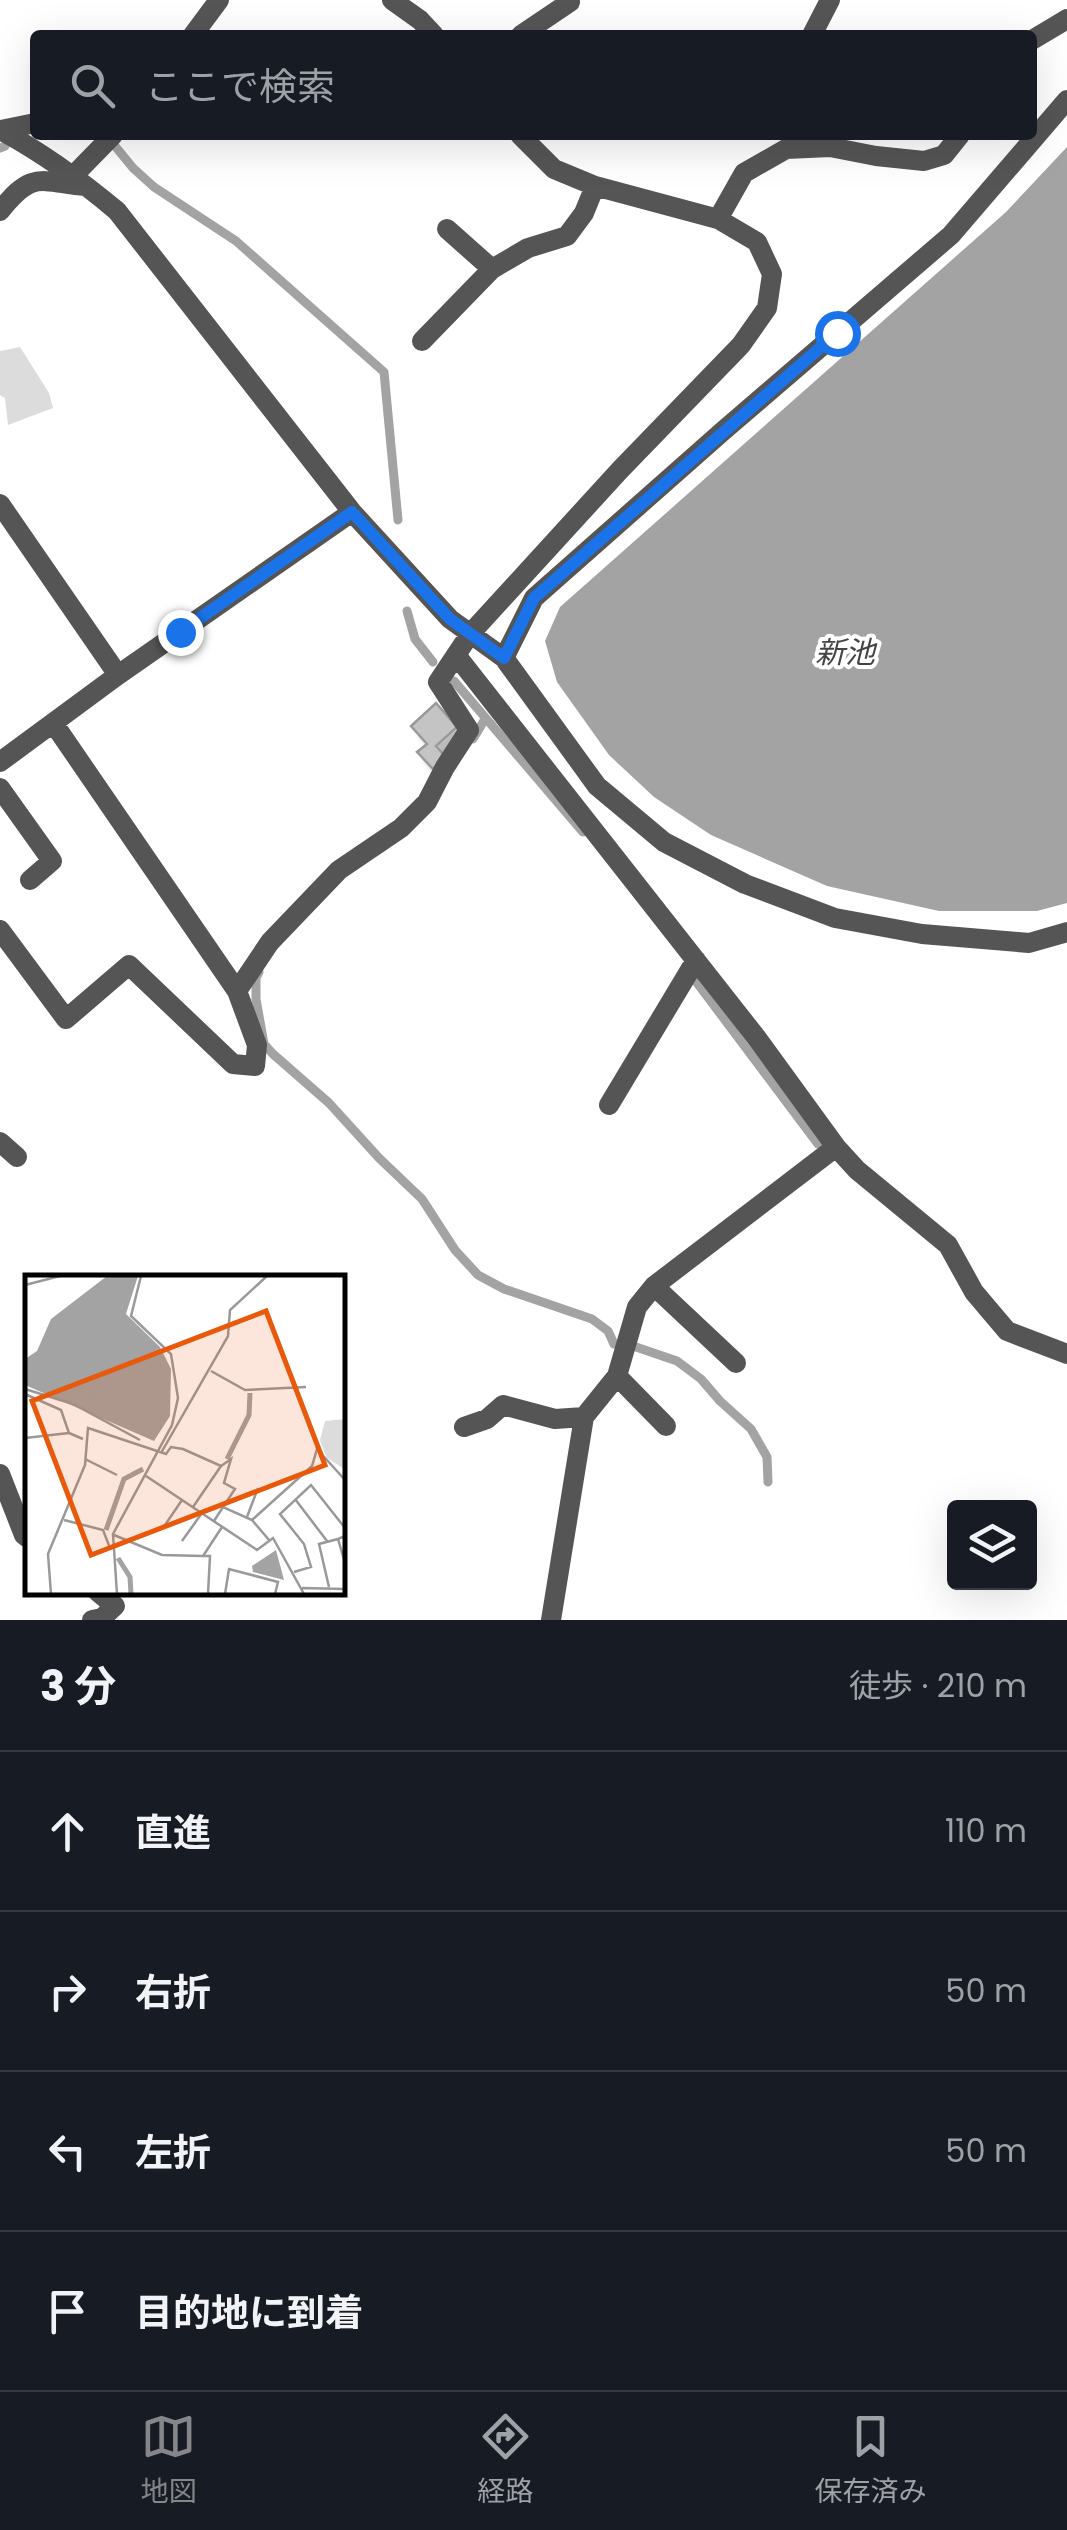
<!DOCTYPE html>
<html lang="ja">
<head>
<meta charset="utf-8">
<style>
	body { margin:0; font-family:Poppins,"Noto Sans JP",sans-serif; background:#20242c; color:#f1f3f6 }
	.controls { position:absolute; right:30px; bottom:30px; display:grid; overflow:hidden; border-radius:10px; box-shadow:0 10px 40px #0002 }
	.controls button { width:90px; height:90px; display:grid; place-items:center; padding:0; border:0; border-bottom:2px solid #363941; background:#171b24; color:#f1f3f6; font:50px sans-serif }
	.stop { position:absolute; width:30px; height:30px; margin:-22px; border:8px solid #1a73e8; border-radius:50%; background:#fff }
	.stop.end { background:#1a73e8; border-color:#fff; box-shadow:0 2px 10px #0008 }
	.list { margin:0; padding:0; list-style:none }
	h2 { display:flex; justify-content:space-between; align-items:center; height:130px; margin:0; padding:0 40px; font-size:42px }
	h2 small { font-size:32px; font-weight:400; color:#9ea1a6 }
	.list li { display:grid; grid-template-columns:65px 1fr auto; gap:30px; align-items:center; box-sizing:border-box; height:160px; padding:0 40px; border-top:2px solid #363941 }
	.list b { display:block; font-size:38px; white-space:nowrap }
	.list em { font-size:32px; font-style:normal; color:#9ea1a6 }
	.icon { flex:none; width:55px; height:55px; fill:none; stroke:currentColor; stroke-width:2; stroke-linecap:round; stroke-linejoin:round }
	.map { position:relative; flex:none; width:1067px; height:1620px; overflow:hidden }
	.search { position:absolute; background:#171b24; box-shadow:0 10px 40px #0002; left:30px; right:30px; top:30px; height:110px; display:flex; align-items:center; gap:25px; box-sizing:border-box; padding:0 35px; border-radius:10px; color:#9ea1a6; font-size:38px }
	.sheet { height:770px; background:#171b24 }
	nav { display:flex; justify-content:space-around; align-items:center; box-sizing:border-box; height:140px; border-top:2px solid #363941; background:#171b24; font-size:28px; color:#9ea1a6 }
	nav a { display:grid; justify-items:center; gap:5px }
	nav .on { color:#858687 }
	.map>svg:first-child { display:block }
	.green { fill:#dcdcdc }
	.water { fill:#a3a3a3 }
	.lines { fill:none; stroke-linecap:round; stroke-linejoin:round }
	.stream { stroke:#a3a3a3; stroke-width:9 }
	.building { fill:#c4c4c4; stroke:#999; stroke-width:2.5; filter:url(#shadow) }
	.street { stroke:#555; stroke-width:20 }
	.route { stroke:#1a73e8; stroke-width:12 }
	.labels { text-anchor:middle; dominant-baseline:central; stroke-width:8; stroke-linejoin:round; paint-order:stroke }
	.water-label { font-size:30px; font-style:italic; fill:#444; stroke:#fff }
	.inset-river { fill:none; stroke:#a3a3a3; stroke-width:5 }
	.inset-road { fill:none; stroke:#999; stroke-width:2.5 }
	.view { fill:#e8590c; fill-opacity:0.15; stroke:#e8590c; stroke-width:5 }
	.inset-edge { fill:none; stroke:#000; stroke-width:5 }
</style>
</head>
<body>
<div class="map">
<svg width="1067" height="1620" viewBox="0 0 1067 1620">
	<defs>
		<filter id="shadow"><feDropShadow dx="9" dy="9" stdDeviation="2.5" flood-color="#0004"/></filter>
	</defs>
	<rect width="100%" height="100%" fill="#fff"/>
	<!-- green -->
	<path class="green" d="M20,347L49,393L53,408L8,425L5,398L0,395V351Z"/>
	<!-- water -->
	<path class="water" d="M1067,147V903L1037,911H939L827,886L711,835L654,797L609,755L557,682L545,641L560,607L1006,212Z"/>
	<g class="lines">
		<!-- stream -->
		<path class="stream" d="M115,146L133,168L154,187L236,241L384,372L398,520
			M0,148L5,146
			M407,611L415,639L433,662
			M454,681L583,832
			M473,739L485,719
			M259,972L256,978V999L264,1044L273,1054L329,1103L379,1158L422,1199L455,1250L478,1275L504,1289L592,1319L608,1331L614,1344
			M695,980L818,1144
			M636,1347L677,1361L701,1379L720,1401L751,1429L767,1457L768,1482"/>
	</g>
	<!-- building -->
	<path class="building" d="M436,703L457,727L436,746L446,757L433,769L417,752L427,744L411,726Z"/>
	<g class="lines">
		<!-- street -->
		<path class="street" d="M392,0L420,20L434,35
			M193,35L219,0
			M521,35L570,2
			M812,35L830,0
			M1032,40L1067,19
			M0,130C43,153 80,180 117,211L352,512L450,619L504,658L597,786L664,842L745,884L835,918L922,934L1029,943L1067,932
			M1,130L35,123
			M74,175L113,135
			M0,211C32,171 38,181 85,186
			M718,219L744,173L786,149L830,147L876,156L924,161L944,155L960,135
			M447,229L492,269
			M422,341L492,269L528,248L567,236L584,213L595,186
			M0,504L118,675
			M456,655L756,1037L836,1147L857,1170L948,1245L974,1292L1007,1331L1067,1354
			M504,658L534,598L723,431L951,235L1067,100
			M54,724L237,991
			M0,762L118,675L352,512
			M0,788L52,861L30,880
			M0,930L66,1019L129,965L233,1064L255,1066L257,1045L237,991L270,942L339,870L401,828L427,802L445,767L469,730L438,682L470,634L620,470L741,345L767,308L772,274L757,242L718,219L595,186L554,169L520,135
			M609,1105L696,960
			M0,1142L17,1157
			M654,1286L736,1363
			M617,1376L666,1426
			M464,1427L487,1419L503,1405L555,1419L584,1417
			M0,1474L24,1535L28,1538
			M92,1620L102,1618L115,1606L98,1592
			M551,1620L584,1417L617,1376L637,1307L654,1286L836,1147"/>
	</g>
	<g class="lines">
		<!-- route -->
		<path class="route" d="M180,632L352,512L450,619L504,658L534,598L837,333"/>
	</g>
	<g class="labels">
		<!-- water labels -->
		<g class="water-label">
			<text x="845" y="652">新池</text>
		</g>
	</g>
	<!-- overview -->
	<g transform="translate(25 1275)">
		<rect width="320" height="320" fill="#fff"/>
		<path d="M320,144V192L318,193L302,183L295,165L300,146Z" fill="#dcdcdc"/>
		<path d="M82,1H113L101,39L135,72L146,94L145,141L129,166L0,110V84L12,76L26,44ZM251,275L259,305L228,297L227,291Z" fill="#a3a3a3"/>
		<path class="inset-river" d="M202,184L224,140L225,118M81,255L99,204L118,194M93,283L105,302L106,319"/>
		<path class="inset-road" d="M0,10L35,1M186,96L220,115L281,112M0,114L48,129L115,165M0,119L36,135L44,158L58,164M0,163L44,158M136,178L203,61L205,35L242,1M60,184L92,200M121,201L232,275L248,263L279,319M270,224L302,266M168,232L196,191M222,242L233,213M39,245L78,255L85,273M227,245L287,191L292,174L320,205M189,246L198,232L227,245L244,265M138,253L157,225M89,260L137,280L178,281M320,261L313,264L320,288M157,266L177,238M269,297L286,292L279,269L255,239L286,210L320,253M304,312L294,269L313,264M277,313L320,314M26,319L23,279L60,190L63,153L141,179L146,172L158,174L196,191L206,184L199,208L210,214L198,232M92,319L88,259L147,150L153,123L146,79L106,41L116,1M183,319L185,281H178L197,252M200,319L204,294L253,307L250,319"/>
		<path class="view" d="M241,36L300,190L66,280L7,126Z"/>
		<rect width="320" height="320" class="inset-edge"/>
	</g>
</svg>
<div class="controls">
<button><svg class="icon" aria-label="layers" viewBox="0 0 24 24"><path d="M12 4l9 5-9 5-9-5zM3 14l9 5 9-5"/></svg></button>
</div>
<div class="stop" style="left:837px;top:333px"></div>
<div class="stop end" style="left:180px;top:632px"></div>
<div class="search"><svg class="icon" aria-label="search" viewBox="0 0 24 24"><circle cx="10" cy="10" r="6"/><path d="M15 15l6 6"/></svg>ここで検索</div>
</div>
<section class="sheet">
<h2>3 分<small>徒歩 · 210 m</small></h2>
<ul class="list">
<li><svg class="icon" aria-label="ahead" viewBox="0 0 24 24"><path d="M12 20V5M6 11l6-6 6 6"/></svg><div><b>直進</b></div><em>110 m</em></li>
<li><svg class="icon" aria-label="right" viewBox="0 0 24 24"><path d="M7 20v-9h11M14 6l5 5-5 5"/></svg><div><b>右折</b></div><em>50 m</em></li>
<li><svg class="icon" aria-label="left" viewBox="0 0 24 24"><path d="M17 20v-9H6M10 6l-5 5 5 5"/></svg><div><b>左折</b></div><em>50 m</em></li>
<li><svg class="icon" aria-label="arrive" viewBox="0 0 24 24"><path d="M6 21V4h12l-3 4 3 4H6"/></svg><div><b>目的地に到着</b></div></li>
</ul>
</section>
<nav>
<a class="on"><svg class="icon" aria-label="map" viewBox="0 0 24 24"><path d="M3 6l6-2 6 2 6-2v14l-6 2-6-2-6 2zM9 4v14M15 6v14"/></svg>地図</a>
<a><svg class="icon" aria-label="directions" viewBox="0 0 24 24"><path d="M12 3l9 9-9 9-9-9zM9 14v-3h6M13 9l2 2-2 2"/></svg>経路</a>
<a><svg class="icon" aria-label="saved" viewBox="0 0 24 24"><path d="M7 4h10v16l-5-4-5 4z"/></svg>保存済み</a>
</nav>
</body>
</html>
